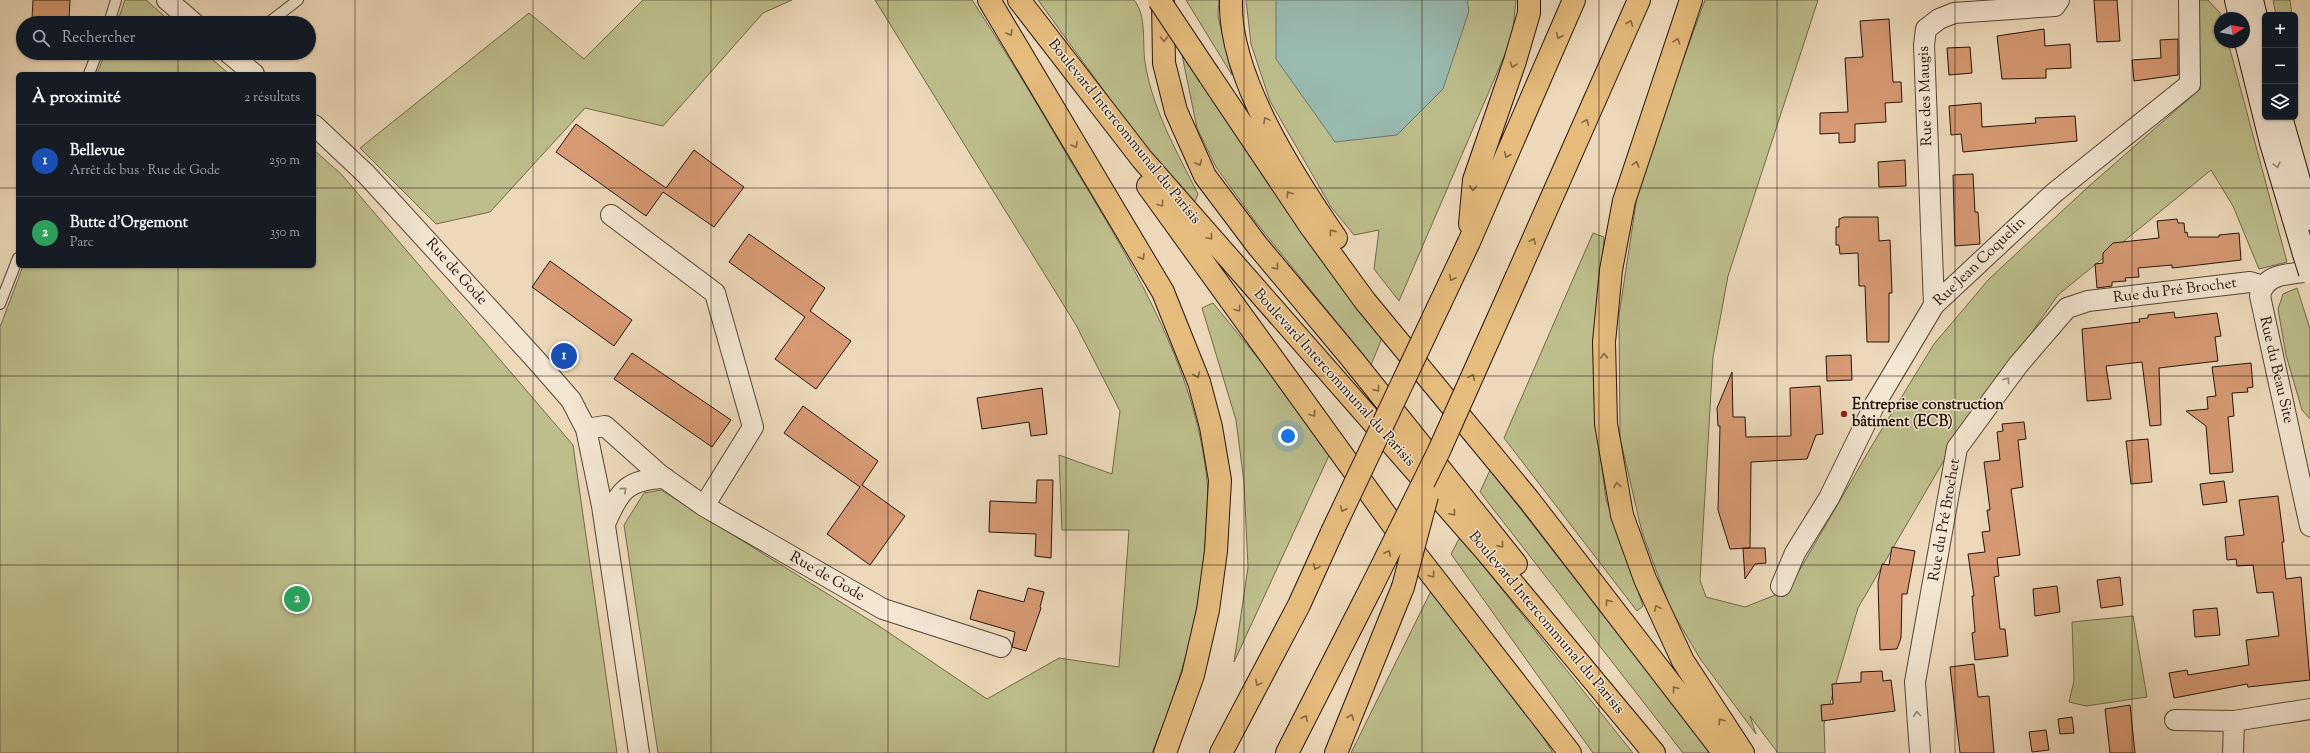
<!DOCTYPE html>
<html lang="fr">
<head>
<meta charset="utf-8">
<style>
	body { margin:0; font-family:"Sorts Mill Goudy",serif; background:#20242c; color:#f1f3f6 }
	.controls { position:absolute; right:12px; top:12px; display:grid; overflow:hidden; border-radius:6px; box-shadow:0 1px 3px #0004 }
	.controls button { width:36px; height:36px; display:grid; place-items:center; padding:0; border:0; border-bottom:1px solid #363941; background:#171b24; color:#f1f3f6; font:20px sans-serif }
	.compass { position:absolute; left:2214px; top:12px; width:36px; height:36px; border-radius:50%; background:#171b24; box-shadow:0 1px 3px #0004; rotate:80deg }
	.you { position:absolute; left:1288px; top:436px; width:14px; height:14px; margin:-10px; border:3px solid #fff; border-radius:50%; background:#1a73e8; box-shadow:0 0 0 6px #1a73e833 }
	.badge { display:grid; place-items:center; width:26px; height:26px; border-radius:50%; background:#8c9099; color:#fff; font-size:13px; font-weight:700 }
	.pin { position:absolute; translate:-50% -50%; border:2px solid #fff; box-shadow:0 1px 4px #0006 }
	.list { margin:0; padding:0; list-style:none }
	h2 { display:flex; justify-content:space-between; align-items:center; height:52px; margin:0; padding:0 16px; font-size:17px }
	h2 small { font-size:13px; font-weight:400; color:#9ea1a6 }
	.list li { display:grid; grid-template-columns:26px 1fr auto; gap:12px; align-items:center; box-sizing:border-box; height:72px; padding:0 16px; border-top:1px solid #363941 }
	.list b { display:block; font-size:15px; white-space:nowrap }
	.list p { margin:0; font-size:13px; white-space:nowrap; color:#9ea1a6 }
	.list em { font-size:13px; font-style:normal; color:#9ea1a6 }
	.icon { flex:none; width:22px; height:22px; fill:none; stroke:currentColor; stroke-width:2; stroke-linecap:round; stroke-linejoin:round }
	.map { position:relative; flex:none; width:2310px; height:753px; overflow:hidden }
	.search { position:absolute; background:#171b24; box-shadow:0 1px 3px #0004; left:16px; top:16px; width:300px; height:44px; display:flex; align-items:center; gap:10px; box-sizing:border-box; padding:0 14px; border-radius:22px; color:#9ea1a6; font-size:15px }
	.panel { position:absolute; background:#171b24; box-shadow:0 1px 3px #0004; left:16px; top:72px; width:300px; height:196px; border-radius:6px }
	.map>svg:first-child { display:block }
	.green { fill:#bdbe8c; stroke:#70694c }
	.water { fill:#99bab0; stroke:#6a786e }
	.building { fill:#d79a74; stroke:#24140c }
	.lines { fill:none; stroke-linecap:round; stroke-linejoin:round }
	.lane-casing { stroke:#564538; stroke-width:12 }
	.street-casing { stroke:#564538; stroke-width:22 }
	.secondary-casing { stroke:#24140c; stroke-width:24 }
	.highway-casing { stroke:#24140c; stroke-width:24 }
	.lane { stroke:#f3e6d2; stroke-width:10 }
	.street { stroke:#f3e6d2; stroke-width:20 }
	.secondary { stroke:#f3e6d2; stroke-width:22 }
	.highway { stroke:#e6bc7d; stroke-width:22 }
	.secondary-bridge-casing { stroke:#24140c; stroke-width:24; stroke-linecap:butt }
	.highway-bridge-casing { stroke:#24140c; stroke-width:24; stroke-linecap:butt }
	.secondary-bridge { stroke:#f3e6d2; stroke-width:22 }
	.highway-bridge { stroke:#e6bc7d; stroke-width:22 }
	.oneway { stroke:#856844 }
	.oneway2 { stroke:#968879 }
	.grid { fill:none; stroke:#24140c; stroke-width:1; stroke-opacity:0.55 }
	.poi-dot { fill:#8f2418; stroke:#f3e6d2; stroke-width:1.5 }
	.labels { text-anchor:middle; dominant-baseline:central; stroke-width:3; stroke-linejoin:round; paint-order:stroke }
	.street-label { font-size:15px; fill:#24140c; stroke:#f3e6d2 }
	.poi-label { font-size:15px; font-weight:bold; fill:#24140c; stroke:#f3e6d2; text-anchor:start }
</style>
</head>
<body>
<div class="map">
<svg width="2310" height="753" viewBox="0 0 2310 753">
	<rect width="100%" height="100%" fill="#edd9ba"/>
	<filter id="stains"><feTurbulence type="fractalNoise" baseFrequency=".005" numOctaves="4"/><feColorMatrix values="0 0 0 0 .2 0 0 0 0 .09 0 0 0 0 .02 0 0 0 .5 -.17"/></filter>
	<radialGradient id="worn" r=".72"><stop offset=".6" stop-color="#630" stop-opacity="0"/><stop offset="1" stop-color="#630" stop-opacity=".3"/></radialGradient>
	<!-- green -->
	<path class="green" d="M125,0H146L172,23H117Z
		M643,0H792L763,13L663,126L585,108L490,212L436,224L360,148L529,13L584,59Z
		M875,0H972C1007,53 1039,107 1071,162C1129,258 1196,366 1207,481C1209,496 1206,511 1206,526C1203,610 1183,676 1152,753H658L624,525L644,493L661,490L879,626L987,699L1059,658L1119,667L1129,530H1062L1059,455L1112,474L1120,411L1076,325Z
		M1038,0H1134C1147,16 1142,42 1145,62C1152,109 1177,152 1198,194L1194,204L1139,139Z
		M1186,0H1219L1218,16L1232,75Z
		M1246,0H1516L1512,38L1399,301L1374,269L1379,230L1354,235L1331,207L1270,101L1251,44Z
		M1705,0H1818L1728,276L1713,357L1700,580L1706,597L1745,607L1788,590L1871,447L1934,344L1989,279L2088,187L2200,89L2197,0H2208L2220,13V42H2228L2287,262L2259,269L2233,206L2211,170L2058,295L1954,443L1858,608L1824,724L1825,753H1778L1750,716L1756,734L1701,660L1670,608L1642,532L1620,438L1619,315L1640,177Z
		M2273,0H2290L2292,15H2276Z
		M105,53H205L229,74H97Z
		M1182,55L1382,338L1371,365L1255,221L1216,167L1197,128Z
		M314,150L342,175L573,445L617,753H0V327L23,266H314Z
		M1593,233L1604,237L1596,343V424L1606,499L1643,606L1637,611L1504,438Z
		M2297,288L2310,329V419L2302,410L2286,355L2278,309L2283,294Z
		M1213,303L1332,449L1234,662L1248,567L1244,482L1236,420L1202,308Z
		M1490,470L1711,753H1683L1480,492Z
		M1460,537L1633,753H1593L1451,554Z
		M1433,587L1543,737L1553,753H1351Z
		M2133,616L2147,697L2086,706L2069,702L2074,681L2072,622Z"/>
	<!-- water -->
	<path class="water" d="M1276,0H1467L1469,11L1443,89L1397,135L1335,142L1276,59Z"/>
	<!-- building -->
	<path class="building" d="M33,0H70L69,21L32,19Z
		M2094,0H2117L2120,41L2097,42Z
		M1889,19L1893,82H1901L1902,102L1885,103L1886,122L1855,124V142L1839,143V133L1820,134V113L1848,112L1845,58L1863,57L1860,21Z
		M2044,29L2045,46L2070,44L2071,68L2046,69V78L2002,79L1997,36Z
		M2178,39V75L2134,81L2132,60L2161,58L2160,40Z
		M1970,47L1972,73L1949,75L1947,48Z
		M1981,103L1982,127L2036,123L2035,118L2075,116L2077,141L1963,152L1961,134L1951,135L1949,106Z
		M576,124L666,188L694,150L744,187L714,227L663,192L646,216L556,152Z
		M1905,160L1906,186L1879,187L1878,162Z
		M1973,174L1975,212H1978L1980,244L1955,246L1953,175Z
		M1844,217H1878L1879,241L1890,240L1892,293H1889V342H1867L1865,286H1859L1858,253L1840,254L1839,245H1836V227H1839V219Z
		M2177,219L2178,223H2184L2185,233L2187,232L2188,237H2219V235L2239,233L2241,260L2181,267L2172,268V265L2138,268L2139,277L2125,278L2126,281L2112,282V286L2097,288L2095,264L2103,263V253L2113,243L2159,238L2157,221Z
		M749,234L825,288L810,311L851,341L816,389L775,359L805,317L729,262Z
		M550,261L632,320L614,346L532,287Z
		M2174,312L2175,318L2217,313L2221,336L2215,337L2218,361L2159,368L2161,425L2150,426L2142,362L2106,366L2111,399L2087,401L2082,329L2140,322L2139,319L2148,318V315Z
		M632,353L731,420L712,447L614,379Z
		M1851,355L1852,380L1827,381L1826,356Z
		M2251,363L2253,387L2247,388L2248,392L2232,393L2234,416L2228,417L2233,472L2210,474L2206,426L2186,411L2208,409L2207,397L2216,396L2212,367Z
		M1732,372L1733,417H1745L1746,437L1791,436L1790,388L1820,386L1823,434L1816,435L1807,459L1751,462L1750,548L1730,549L1718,510L1720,426H1718L1717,408Z
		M1042,388L1047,434L1031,436L1029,422L982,429L977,398Z
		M803,406L878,461L862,485L905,516L870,565L827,534L860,487L784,433Z
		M2024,422L2026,439L2018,440L2023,487L2011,489L2020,555L1997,558L1999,576L1994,577L2000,629H2005L2008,656L1975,660L1972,633L1975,632L1972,596H1974L1968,554L1985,552L1982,532L1990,531L1987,510H1990L1984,462L2000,460L1997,432L2003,431L2002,424Z
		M2148,439L2152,482L2131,484L2126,441Z
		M1037,480H1053L1051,558L1035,556L1036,534L989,532L990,501L1036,503Z
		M2224,481L2227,502L2203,505L2200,484Z
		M2278,496L2284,542H2282L2286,579L2301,577L2310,680L2248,687L2247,684L2174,698L2169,673L2187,670L2188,675L2249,665L2246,640L2279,636L2273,592L2257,593L2253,565L2237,566L2236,559L2227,560L2225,537L2244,535L2239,500Z
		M1892,547L1915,551L1907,594H1902L1901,638L1897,649L1880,650L1878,582L1882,564L1889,565Z
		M1743,548H1765L1766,563L1755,564L1745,579Z
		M2120,577L2123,605L2101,608L2097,580Z
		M2057,586L2060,612L2035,616L2033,589Z
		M1028,588L1044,592L1040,607L1041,608L1026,651L1012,647L1015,632L970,619L978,590L1024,602Z
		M2217,608L2220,635L2195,637L2193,610Z
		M1974,664L1978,697L1989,696L1994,753H1960L1950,667Z
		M1882,671L1883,681L1891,680L1895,711L1822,721L1821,705L1833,704L1832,684L1861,682V672Z
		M2130,705L2135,753H2110L2105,709Z
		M2072,717L2074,733L2060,734L2058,719Z
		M2046,730L2049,750L2032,752L2029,732Z"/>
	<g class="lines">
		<defs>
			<path id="lane" d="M109,23L116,0
				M268,23L298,0
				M89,74L97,53
				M0,304L18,258"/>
			<path id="street" d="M167,0L194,23
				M229,53L254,74
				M314,125L366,174L536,360L571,400L586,429L602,506L639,753
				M611,215L715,293L753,427L704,506
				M2310,271C2289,275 2265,272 2260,296L2310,526
				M1934,305L1924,45L1926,29L1939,19L1954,13L2055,6L2059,0
				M586,429L605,426L660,475L704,506L883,609L1001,647
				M605,524C619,491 627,479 665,478
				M1781,586L1795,553L1829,498L1875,404L1934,305L2054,193L2190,84L2189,0
				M2175,720L2234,721L2310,709
				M1920,753L1915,682L1957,448L2018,365L2067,308L2088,301L2250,282L2263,286
				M2233,753L2234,721"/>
			<path id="secondary" d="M2236,0L2240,18
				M2252,0L2265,55
				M2244,34L2271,143L2304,254
				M2283,124L2310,219"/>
			<path id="highway" d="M989,0L1163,292L1199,382L1211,427L1220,480L1216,551L1208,610L1193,675L1165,753
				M1019,0L1142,159L1485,550L1654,753
				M1163,0L1164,63L1176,111L1205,176L1257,245L1352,359L1516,564
				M1231,0C1228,76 1294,177 1336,238
				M1691,0L1624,201L1611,270L1604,342L1606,424L1622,515L1645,579L1683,661L1743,753
				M1209,75L1311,227L1365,301L1529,500L1724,753
				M1148,186L1393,525L1570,753
				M1470,224L1474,180L1515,61L1529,13V0
				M1469,242L1574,0
				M1517,276L1639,0
				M1221,753L1299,605L1332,532
				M1287,753L1371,588
				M1336,753L1403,587"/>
		</defs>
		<!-- lane casing -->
		<use href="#lane" class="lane-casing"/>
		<!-- street casing -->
		<use href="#street" class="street-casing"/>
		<!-- secondary casing -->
		<use href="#secondary" class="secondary-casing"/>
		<!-- highway casing -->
		<use href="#highway" class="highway-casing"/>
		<!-- lane -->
		<use href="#lane" class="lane"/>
		<!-- street -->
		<use href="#street" class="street"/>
		<!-- secondary -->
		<use href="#secondary" class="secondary"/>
		<!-- highway -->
		<use href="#highway" class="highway"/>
		<defs>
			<path id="secondary-bridge" d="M2304,254L2310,273"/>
			<path id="highway-bridge" d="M1159,0L1209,75
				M1332,532L1469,242
				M1403,587L1427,496
				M1371,588L1439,451L1517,276"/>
		</defs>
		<!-- secondary-bridge casing -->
		<use href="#secondary-bridge" class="secondary-bridge-casing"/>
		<!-- highway-bridge casing -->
		<use href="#highway-bridge" class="highway-bridge-casing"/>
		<!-- secondary-bridge -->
		<use href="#secondary-bridge" class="secondary-bridge"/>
		<!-- highway-bridge -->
		<use href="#highway-bridge" class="highway-bridge"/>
	</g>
	<!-- one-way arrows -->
	<defs><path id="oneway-chevron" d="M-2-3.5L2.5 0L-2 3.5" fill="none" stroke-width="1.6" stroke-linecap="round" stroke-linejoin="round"/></defs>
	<g class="oneway">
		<use href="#oneway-chevron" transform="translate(1630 23) rotate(-68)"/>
		<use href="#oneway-chevron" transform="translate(1010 33) rotate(59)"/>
		<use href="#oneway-chevron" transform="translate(1559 36) rotate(113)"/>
		<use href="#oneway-chevron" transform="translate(1164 39) rotate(89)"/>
		<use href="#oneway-chevron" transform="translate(1677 41) rotate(-71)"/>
		<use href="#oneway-chevron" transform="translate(1513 65) rotate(108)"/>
		<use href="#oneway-chevron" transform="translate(1266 120) rotate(-118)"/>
		<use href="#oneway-chevron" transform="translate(1586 122) rotate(-66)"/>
		<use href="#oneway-chevron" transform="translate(1075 145) rotate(60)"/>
		<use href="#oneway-chevron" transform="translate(1507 155) rotate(113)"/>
		<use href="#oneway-chevron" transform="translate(1199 163) rotate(66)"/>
		<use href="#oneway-chevron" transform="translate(1636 164) rotate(-72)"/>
		<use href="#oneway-chevron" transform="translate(1473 188) rotate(95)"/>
		<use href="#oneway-chevron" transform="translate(1289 194) rotate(-124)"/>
		<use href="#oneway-chevron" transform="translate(1161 204) rotate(54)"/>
		<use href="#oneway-chevron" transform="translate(1332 232) rotate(-125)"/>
		<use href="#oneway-chevron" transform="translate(1210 237) rotate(49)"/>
		<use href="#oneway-chevron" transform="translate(1533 241) rotate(-66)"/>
		<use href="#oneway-chevron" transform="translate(1142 257) rotate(59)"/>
		<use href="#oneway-chevron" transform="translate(1276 267) rotate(50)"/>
		<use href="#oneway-chevron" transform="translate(1452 278) rotate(115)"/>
		<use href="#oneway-chevron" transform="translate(1238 309) rotate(54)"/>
		<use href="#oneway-chevron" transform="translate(1604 356) rotate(-92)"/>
		<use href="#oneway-chevron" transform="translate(1197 375) rotate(68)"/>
		<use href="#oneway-chevron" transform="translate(1472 377) rotate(-66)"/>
		<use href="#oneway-chevron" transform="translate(1377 389) rotate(51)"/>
		<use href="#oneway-chevron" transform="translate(1313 414) rotate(54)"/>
		<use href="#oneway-chevron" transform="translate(1617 485) rotate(-100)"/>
		<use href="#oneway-chevron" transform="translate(1343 509) rotate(115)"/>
		<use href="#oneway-chevron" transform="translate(1453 513) rotate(49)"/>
		<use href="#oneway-chevron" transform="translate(1501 545) rotate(51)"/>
		<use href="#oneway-chevron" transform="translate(1388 553) rotate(-64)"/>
		<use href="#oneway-chevron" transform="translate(1316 567) rotate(114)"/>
		<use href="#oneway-chevron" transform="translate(1432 575) rotate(52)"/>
		<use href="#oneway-chevron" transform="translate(1608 602) rotate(-128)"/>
		<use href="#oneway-chevron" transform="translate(1657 608) rotate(-114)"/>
		<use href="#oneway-chevron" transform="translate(1258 683) rotate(118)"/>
		<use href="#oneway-chevron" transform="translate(1675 689) rotate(-128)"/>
		<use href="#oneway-chevron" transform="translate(1351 717) rotate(-68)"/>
		<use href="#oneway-chevron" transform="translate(1305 718) rotate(-63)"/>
		<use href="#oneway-chevron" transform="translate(1721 721) rotate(-124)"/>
	</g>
	<g class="oneway2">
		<use href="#oneway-chevron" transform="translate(2277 165) rotate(75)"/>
		<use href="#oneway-chevron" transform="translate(2007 380) rotate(-54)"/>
		<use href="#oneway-chevron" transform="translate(624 490) rotate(-41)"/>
		<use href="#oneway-chevron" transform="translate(1917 714) rotate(-94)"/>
	</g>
	<!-- grid -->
	<path class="grid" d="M178,0V23M355,0V753M533,0V753M711,0V753M888,0V753M1066,0V753M1244,0V753M1422,0V753M1599,0V753M1777,0V753M1955,0V753M2132,0V753M178,53V74M0,188H18M314,188H2310M178,266V753M0,376H2310M0,565H2310"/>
	<!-- markers -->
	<circle class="poi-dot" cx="1844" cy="414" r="4"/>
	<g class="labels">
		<!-- street labels -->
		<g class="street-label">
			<text transform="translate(1926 96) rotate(-92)">Rue des Maugis</text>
			<text transform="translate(1124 132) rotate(51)">Boulevard Intercommunal du Parisis</text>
			<text transform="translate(1980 262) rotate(-44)">Rue Jean Coquelin</text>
			<text transform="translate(456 272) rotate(48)">Rue de Gode</text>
			<text transform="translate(2175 291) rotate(-7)">Rue du Pré Brochet</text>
			<text transform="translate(2276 370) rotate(77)">Rue du Beau Site</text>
			<text transform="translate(1334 378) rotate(48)">Boulevard Intercommunal du Parisis</text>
			<text transform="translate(1945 520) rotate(-80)">Rue du Pré Brochet</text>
			<text transform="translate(827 577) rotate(30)">Rue de Gode</text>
			<text transform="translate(1546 623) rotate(50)">Boulevard Intercommunal du Parisis</text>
		</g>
		<!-- poi labels -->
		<g class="poi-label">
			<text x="1852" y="405">Entreprise construction<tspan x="1852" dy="17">bâtiment (ECB)</tspan></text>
		</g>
	</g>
	<rect width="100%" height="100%" filter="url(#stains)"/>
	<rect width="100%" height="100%" fill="url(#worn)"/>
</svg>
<div class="controls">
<button>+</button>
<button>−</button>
<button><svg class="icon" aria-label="layers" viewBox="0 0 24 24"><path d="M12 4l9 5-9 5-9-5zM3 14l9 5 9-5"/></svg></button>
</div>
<svg class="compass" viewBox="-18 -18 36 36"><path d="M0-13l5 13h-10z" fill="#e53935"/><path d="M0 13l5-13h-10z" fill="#9ea1a6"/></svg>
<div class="you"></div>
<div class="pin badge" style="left:564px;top:356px;background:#1a4fb4">1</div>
<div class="pin badge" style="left:297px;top:599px;background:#2e9e5b">2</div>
<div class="search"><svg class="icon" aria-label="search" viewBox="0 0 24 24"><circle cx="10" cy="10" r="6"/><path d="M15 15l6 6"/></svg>Rechercher</div>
<section class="panel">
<h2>À proximité<small>2 résultats</small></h2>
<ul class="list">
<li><span class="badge" style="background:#1a4fb4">1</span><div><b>Bellevue</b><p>Arrêt de bus · Rue de Gode</p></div><em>250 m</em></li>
<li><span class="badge" style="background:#2e9e5b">2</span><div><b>Butte d'Orgemont</b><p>Parc</p></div><em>350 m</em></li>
</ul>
</section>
</div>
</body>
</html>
